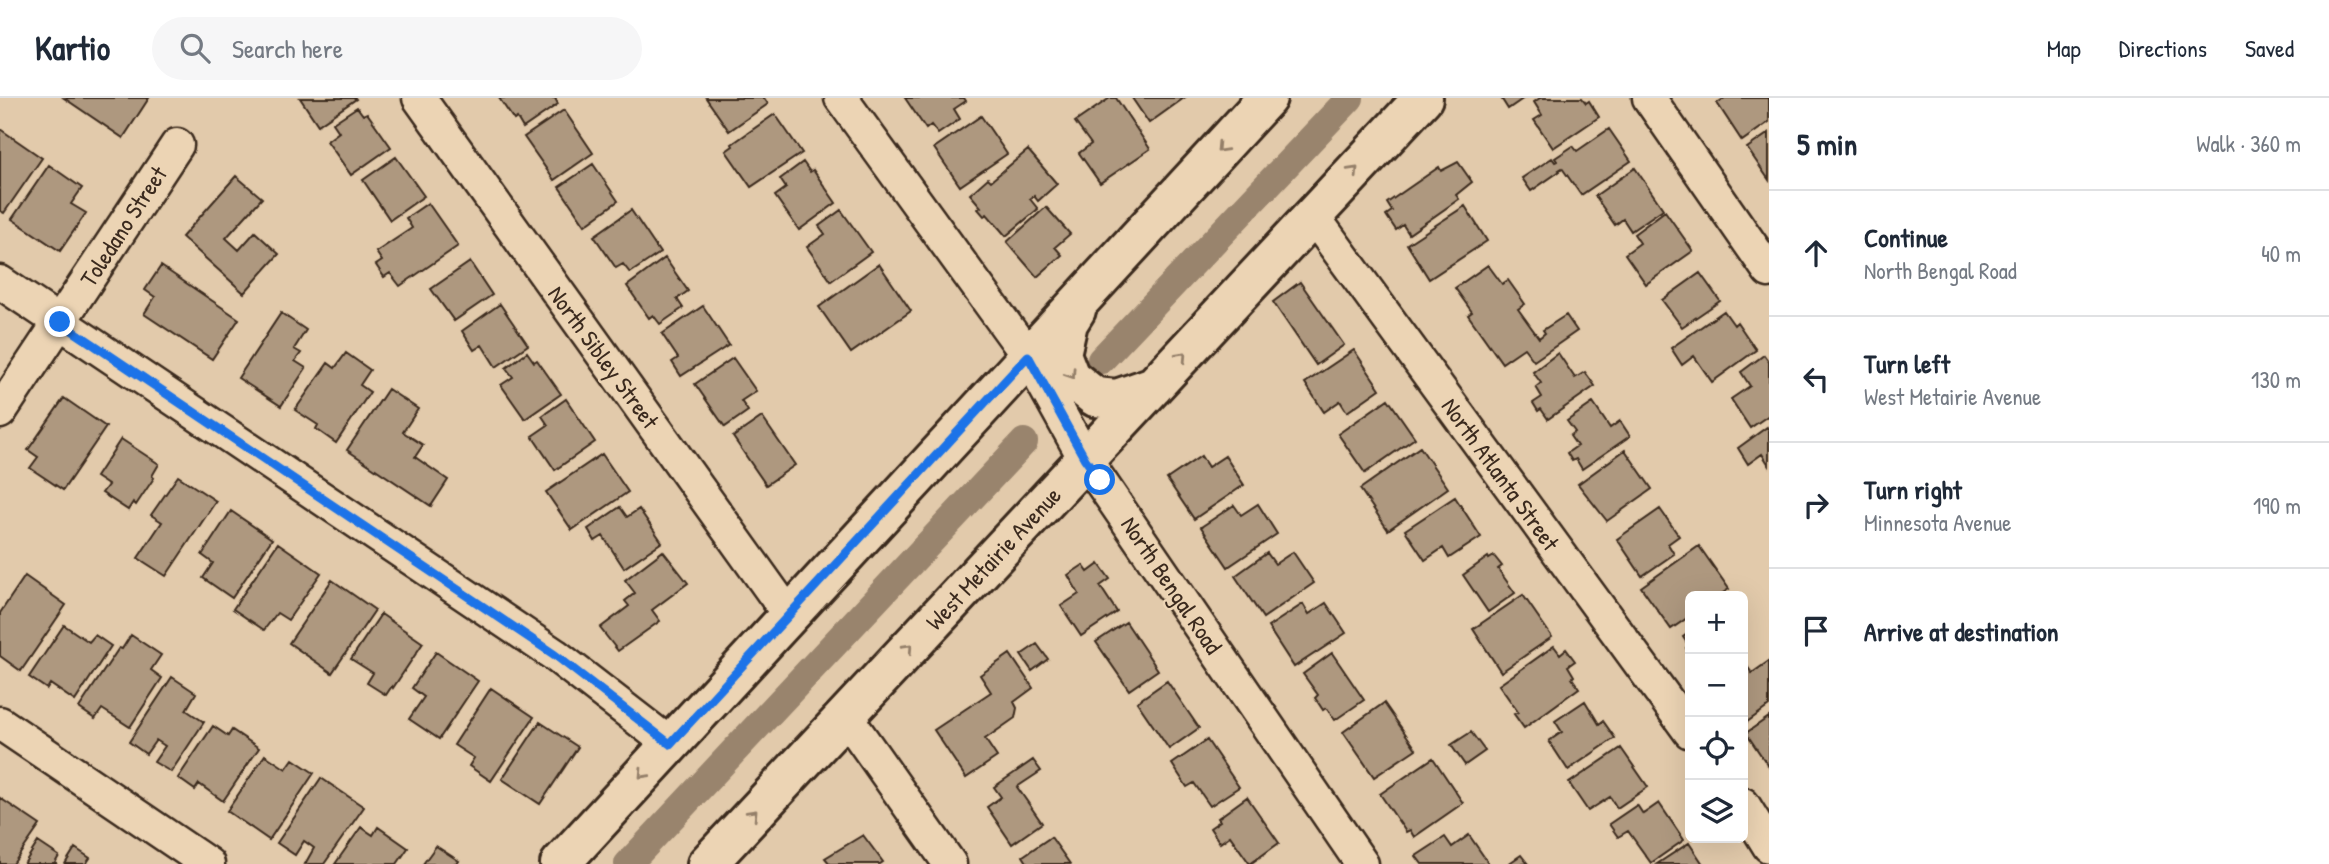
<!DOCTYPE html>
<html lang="en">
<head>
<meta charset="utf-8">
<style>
	body { margin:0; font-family:"Patrick Hand",sans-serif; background:#f6f6f7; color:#1f2937 }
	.controls { position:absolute; right:21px; bottom:21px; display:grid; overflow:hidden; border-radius:10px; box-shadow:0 7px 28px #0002 }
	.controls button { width:63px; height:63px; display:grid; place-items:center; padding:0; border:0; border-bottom:2px solid #e0e1e3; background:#fff; color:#1f2937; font:35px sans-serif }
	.stop { position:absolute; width:21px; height:21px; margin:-16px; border:5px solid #1a73e8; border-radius:50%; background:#fff }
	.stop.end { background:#1a73e8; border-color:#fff; box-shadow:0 2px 7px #0008 }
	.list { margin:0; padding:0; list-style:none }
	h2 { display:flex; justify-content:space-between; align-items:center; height:91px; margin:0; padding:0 28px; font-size:30px }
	h2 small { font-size:23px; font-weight:400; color:#747a83 }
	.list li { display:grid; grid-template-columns:46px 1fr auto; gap:21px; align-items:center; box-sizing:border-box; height:126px; padding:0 28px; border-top:2px solid #e0e1e3 }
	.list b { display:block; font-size:26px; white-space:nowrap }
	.list p { margin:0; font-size:23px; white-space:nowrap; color:#747a83 }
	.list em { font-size:23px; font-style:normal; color:#747a83 }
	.icon { flex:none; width:38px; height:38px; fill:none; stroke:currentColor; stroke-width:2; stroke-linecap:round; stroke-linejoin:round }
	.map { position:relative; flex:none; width:1769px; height:766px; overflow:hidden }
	header { display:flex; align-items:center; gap:42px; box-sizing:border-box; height:98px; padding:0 35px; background:#fff; border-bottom:2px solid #e0e1e3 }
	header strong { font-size:33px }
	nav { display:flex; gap:38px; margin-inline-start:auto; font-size:24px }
	.search { width:490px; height:63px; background:#f6f6f7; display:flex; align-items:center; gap:18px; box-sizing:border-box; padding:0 24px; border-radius:38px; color:#747a83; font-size:26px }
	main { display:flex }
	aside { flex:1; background:#fff }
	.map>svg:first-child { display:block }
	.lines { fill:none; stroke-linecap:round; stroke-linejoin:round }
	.canal { stroke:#99846d; stroke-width:28 }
	.building { fill:#ae987f; stroke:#3b2a1e; stroke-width:2 }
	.street-casing { stroke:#3b2a1e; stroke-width:37 }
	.secondary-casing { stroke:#3b2a1e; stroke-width:44 }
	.street { stroke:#ecd4b4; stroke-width:32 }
	.secondary { stroke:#ecd4b4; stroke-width:38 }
	.oneway { stroke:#947f69 }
	.route { stroke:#1a73e8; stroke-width:9 }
	.labels { text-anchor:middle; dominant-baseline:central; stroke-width:5; stroke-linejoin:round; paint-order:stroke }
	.street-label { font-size:24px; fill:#3b2a1e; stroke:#ecd4b4 }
</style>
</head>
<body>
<header>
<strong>Kartio</strong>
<div class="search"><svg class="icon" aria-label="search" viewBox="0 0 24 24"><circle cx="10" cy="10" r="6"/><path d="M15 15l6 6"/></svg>Search here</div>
<nav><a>Map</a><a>Directions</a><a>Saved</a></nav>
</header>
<main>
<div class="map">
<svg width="1769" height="766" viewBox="0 0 1769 766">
	<rect width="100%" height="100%" fill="#e2caab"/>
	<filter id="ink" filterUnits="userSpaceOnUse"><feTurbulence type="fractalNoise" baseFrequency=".0143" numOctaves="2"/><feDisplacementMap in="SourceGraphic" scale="14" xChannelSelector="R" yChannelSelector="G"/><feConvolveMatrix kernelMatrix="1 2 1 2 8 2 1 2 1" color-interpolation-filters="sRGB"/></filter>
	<g filter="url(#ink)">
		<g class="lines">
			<!-- canal -->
			<path class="canal" d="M1101,262L1350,0
				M628,766L1024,344"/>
		</g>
		<!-- building -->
		<path class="building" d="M64,0H149L123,40Z
			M300,0H355L356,1L318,27Z
			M499,0H555L558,6L523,30L517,20L514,22Z
			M706,0H764L768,6L729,33Z
			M905,0H964L966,3L954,11L960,21L938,36L931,27L926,31Z
			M1110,0H1116L1150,51L1100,85L1079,55L1091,46L1075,24Z
			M1132,0H1184L1149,25Z
			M1501,0H1524L1508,11Z
			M1540,0H1582L1586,5L1589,3L1599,19L1553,50L1534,22L1542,17L1534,4Z
			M1725,0H1769V24L1742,43L1717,5Z
			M357,9L363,17L367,15L391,49L351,77L327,43L339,34L333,25Z
			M564,12L593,55L554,82L524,39Z
			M775,16L802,55L751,89L726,53L733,48L732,46Z
			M981,18L1007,56L960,88L934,50Z
			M0,31L42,60L4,115L0,113Z
			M1609,31L1631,63L1581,97L1562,70L1559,72L1560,73L1531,93L1522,80L1552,60L1555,64L1557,63L1555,60L1573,48L1577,53Z
			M1769,35V82L1747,50Z
			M1028,52L1057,86L1038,103L1034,98L1030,101L1038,111L1006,138L987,116L984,118L978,111L981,109L970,96L988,80L991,83Z
			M396,59L424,98L390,122L363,82Z
			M803,64L810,74L813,72L836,105L799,132L775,98L786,90L780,81Z
			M1458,64L1472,84L1456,97L1459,101L1409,136L1403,127L1396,132L1386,117L1392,113L1387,105L1439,69L1441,73Z
			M593,66L618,103L585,127L559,89Z
			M49,67L82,90L71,106L86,115L60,153L12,121Z
			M1635,70L1663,111L1631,133L1623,121L1615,127L1595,98Z
			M236,78L262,100L226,140L239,152L255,134L279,156L244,195L182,139Z
			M428,105L458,148L400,188L390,175L384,179L376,167L382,163L376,154L412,130L406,120Z
			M1465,108L1487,143L1429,181L1407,146Z
			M1046,109L1070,136L1055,149L1062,157L1037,179L1007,144Z
			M631,112L660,155L630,175L623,166L616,170L594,138Z
			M841,112L871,154L831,183L807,149L825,136L819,128Z
			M1665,113L1693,153L1646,186L1625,156L1640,145L1634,136Z
			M665,160L688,193L677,201L683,210L660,226L653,217L649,220L627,188Z
			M470,164L492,197L454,223L431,191Z
			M879,166L911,213L851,255L819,209Z
			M1488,167L1502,186L1508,182L1525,206L1518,211L1539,240L1545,235L1543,232L1566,217L1577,233L1534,263L1524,250L1502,265L1468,217L1472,214L1455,190Z
			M161,168L239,221L212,261L144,216L155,199L145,192Z
			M1700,175L1720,203L1682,229L1662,202Z
			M1300,184L1344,247L1316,267L1273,204Z
			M500,206L528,247L496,269L482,247L474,252L462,233Z
			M703,208L729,247L681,278L672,264L678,260L662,236Z
			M1724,213L1734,227L1737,224L1756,252L1712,284L1694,258L1682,267L1671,250Z
			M281,215L306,232L294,251L301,255L295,263L306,270L281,308L238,280Z
			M1354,252L1380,291L1347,314L1340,303L1324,314L1305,285Z
			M527,254L534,264L537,262L561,296L525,321L501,287L513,279L506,270Z
			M346,255L370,272L360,287L370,294L336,345L316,331L318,327L295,312L328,265L335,270Z
			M1558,255L1575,280L1585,274L1595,288L1548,321L1541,311L1538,313L1533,305L1542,299L1536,289L1541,285L1533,274Z
			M1764,257L1769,264V317L1750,330L1731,301L1750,288L1741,274Z
			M733,260L756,293L741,303L748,313L725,329L695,286Z
			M388,291L418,311L403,334L423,347L415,359L448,382L431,408L347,352Z
			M64,300L106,329L63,392L30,370L38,359L28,352Z
			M566,301L595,344L555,372L532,338L548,327L542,318Z
			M1388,301L1415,340L1365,375L1338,336Z
			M1593,305L1610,330L1620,323L1630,338L1582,371L1576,361L1572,363L1567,355L1577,348L1570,338L1575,334L1567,323Z
			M762,319L795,367L766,387L733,339Z
			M1767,329L1769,332V367L1762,356L1748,366L1738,350Z
			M121,341L159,366L152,378L154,380L136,407L133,404L128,412L102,395L108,387L96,379Z
			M1420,349L1448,390L1388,432L1360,391Z
			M1625,352L1652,391L1607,423L1578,386Z
			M602,356L628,394L572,432L546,394Z
			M1201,358L1208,369L1225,358L1244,387L1194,421L1167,381Z
			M178,378L216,403L166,478L138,460L162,424L151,417Z
			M1455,399L1481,439L1449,460L1443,450L1425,462L1405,432Z
			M1258,406L1277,436L1228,469L1201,429L1234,407L1241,417Z
			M620,409L627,419L639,411L662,444L624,470L603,438L595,443L588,431Z
			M1660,411L1679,438L1668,446L1674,456L1642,478L1617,441Z
			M231,413L272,441L232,500L203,480L213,465L202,457Z
			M278,445L321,475L288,522L277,515L264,532L233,511Z
			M1699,448L1729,491L1718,498H1690V518L1671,531L1641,489Z
			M663,453L688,485L652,512L660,523L618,553L600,530L629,508L625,503L635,495L625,482Z
			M1293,454L1314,485L1263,520L1235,478L1267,455L1275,466Z
			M1494,458L1502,468L1498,471L1515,495L1488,514L1463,477L1488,459L1489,461Z
			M1099,466L1110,481L1100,488L1117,514L1081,538L1061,508L1079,496L1068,477L1083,467L1088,474Z
			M25,478L66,507L21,573L0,558V515Z
			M332,482L375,512L332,575L289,545Z
			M1523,497L1552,539L1501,574L1473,531Z
			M1326,505L1346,535L1294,569L1268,529L1303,506L1309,516Z
			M381,516L423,545L393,590L392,588L386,597L367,585L373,575L351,561Z
			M1126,524L1158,572L1129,592L1096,544Z
			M64,527L89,544L95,537L111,548L75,603L50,586L47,591L29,579Z
			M1690,534V557L1686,550L1689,548L1683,539Z
			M131,537L161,557L151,572L162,580L130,629L102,611L95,621L79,610L119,550L122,551Z
			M1037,546L1048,561L1032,573L1021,557Z
			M1554,548L1560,556L1566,551L1575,563L1568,568L1574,578L1572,580L1579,590L1524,630L1514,616L1518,614L1499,587Z
			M436,554L478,583L439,641L409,621L424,599L412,590Z
			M1332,555L1364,602L1335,622L1326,610L1323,612L1315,600L1318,597L1303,576Z
			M1010,556L1033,590L1014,604L1017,610L1015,620L985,641L997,659L966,680L934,632L991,594L980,577Z
			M1769,563V608L1743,627V565L1744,564L1752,575Z
			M172,579L196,595L186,612L204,624L171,674L154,664L165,648L156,642L146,656L129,644Z
			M1167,583L1199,630L1169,651L1137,604Z
			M491,590L534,619L491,683L469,668L474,660L454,647Z
			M1585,603L1599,626L1603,623L1615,640L1568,672L1549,643L1562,634L1555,623Z
			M1384,605L1416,651L1374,679L1343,634Z
			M1769,619V669L1746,635Z
			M540,624L578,649L540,706L502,681Z
			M213,628L228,638L232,632L259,650L223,703L199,686L195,692L178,680Z
			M1471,634L1485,653L1465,667L1451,647Z
			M1207,642L1239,689L1210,708L1194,685L1187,689L1172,666Z
			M1621,650L1648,689L1617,710L1610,699L1588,713L1569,685Z
			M265,657L286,671L293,661L314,675L269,742L227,713Z
			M1433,660L1463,705L1414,739L1410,732L1406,734L1380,696Z
			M1033,662L1041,673L1017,689L1042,725L1012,746L987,709L1001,699L994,689Z
			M321,680L364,709L324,766H305L314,750L304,743L295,757L277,745Z
			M1247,699L1279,745L1250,766L1230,738L1220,745L1210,730L1220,723L1218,720Z
			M0,700L40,727L13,766H0Z
			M1659,705L1684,742L1651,765L1628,733L1618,739L1609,726L1637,707L1643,716Z
			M361,729L373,737L378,729L408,750L397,766H335Z
			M863,737L883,764L880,766H830L825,760Z
			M1469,737L1489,766H1422L1416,758L1445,739L1452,749Z
			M1051,739L1070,766H1028L1023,758Z
			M38,744L59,758L55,765L57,766H24Z
			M1689,745L1703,766H1657Z
			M436,748L459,763L457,766H423Z
			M75,750L90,760L86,766H65Z
			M1521,757L1528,766H1508Z"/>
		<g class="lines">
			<defs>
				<path id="street" d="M419,0L789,517
					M841,0L1028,258L1085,361L1362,766
					M1649,0L1769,173
					M1313,118L1690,634
					M0,184L555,557L670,646
					M0,314L177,47
					M845,617L950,766
					M0,625L208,766
					M1743,706L1769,748"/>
				<path id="secondary" d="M1076,212L1068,225L1061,256L1070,279L1095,299L1117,301L1154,288
					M560,766L1267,0
					M707,766L1423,0"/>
			</defs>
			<!-- street casing -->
			<use href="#street" class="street-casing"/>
			<!-- secondary casing -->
			<use href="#secondary" class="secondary-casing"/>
			<!-- street -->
			<use href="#street" class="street"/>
			<!-- secondary -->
			<use href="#secondary" class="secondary"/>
		</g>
		<!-- one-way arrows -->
		<defs><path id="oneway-chevron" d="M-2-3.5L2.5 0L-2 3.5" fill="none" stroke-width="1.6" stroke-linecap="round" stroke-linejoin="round" transform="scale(1.75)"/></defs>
		<g class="oneway">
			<use href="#oneway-chevron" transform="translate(1221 50) rotate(133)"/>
			<use href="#oneway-chevron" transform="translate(1354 73) rotate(-47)"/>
			<use href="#oneway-chevron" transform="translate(1182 258) rotate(-47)"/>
			<use href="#oneway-chevron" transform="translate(1071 276) rotate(56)"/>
			<use href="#oneway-chevron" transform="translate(908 550) rotate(-47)"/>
			<use href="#oneway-chevron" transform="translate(643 676) rotate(133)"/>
			<use href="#oneway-chevron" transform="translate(753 716) rotate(-47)"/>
		</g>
	</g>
	<g class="lines" filter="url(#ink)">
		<!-- route -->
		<path class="route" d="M60,224L555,557L670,646L1028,258L1085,361L1100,382"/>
	</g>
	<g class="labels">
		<!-- street labels -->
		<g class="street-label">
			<text transform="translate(123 128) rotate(-57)">Toledano Street</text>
			<text transform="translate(604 259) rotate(54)">North Sibley Street</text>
			<text transform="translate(1501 376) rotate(54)">North Atlanta Street</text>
			<text transform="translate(993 460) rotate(-47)">West Metairie Avenue</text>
			<text transform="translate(1172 487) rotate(56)">North Bengal Road</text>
		</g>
	</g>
</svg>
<div class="controls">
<button>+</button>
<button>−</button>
<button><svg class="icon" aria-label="locate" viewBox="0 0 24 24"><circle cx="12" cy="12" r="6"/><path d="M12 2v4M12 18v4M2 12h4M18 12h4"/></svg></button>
<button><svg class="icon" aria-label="layers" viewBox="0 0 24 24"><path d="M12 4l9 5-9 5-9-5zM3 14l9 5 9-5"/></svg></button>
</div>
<div class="stop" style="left:1100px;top:382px"></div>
<div class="stop end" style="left:60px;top:224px"></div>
</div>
<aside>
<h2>5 min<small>Walk · 360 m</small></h2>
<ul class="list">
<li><svg class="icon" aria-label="ahead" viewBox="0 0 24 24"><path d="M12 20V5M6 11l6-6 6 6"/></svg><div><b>Continue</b><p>North Bengal Road</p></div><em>40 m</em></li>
<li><svg class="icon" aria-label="left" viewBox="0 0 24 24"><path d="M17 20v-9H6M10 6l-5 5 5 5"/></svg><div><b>Turn left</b><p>West Metairie Avenue</p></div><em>130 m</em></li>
<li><svg class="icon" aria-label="right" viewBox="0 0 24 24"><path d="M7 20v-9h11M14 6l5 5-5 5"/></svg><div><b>Turn right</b><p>Minnesota Avenue</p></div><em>190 m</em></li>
<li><svg class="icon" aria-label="arrive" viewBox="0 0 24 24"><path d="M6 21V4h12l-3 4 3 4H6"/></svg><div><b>Arrive at destination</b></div></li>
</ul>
</aside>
</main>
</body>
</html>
